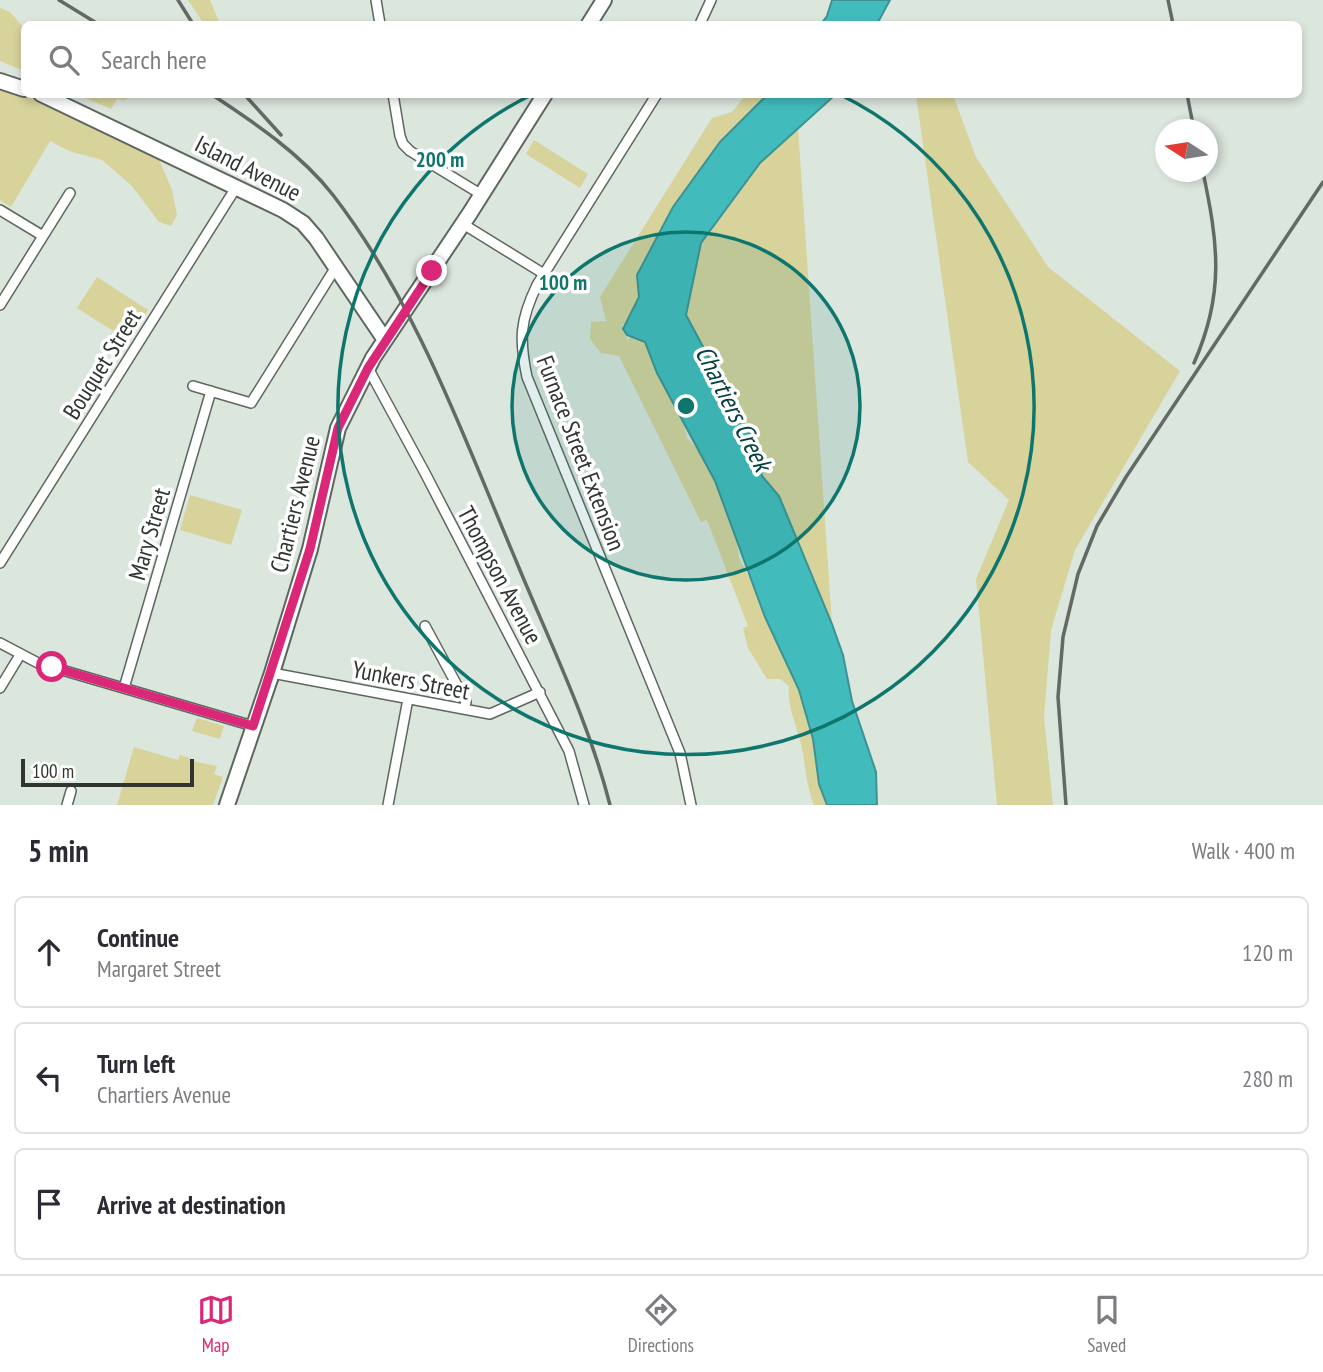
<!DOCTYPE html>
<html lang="en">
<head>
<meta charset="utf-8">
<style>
	body { margin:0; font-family:"PT Sans Narrow",sans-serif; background:#f7f7f7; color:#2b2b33 }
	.compass { position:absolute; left:1155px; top:119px; width:63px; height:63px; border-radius:50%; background:#fff; box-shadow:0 4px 10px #0003; rotate:282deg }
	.scale { position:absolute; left:21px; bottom:18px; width:173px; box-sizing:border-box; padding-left:7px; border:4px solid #313532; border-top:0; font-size:19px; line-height:24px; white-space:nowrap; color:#313532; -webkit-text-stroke:5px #fff; paint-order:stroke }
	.stop { position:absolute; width:21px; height:21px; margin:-16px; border:5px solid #db2777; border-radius:50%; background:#fff }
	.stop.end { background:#db2777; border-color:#fff; box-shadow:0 2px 7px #0008 }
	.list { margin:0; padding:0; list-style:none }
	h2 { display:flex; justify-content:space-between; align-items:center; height:91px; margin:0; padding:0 28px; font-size:30px }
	h2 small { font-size:23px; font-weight:400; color:#7c7c81 }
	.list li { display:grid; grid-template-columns:46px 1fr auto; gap:21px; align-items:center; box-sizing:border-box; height:112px; margin:0 14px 14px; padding:0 14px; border:2px solid #e1e1e2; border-radius:10px }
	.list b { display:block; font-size:26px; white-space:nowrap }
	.list p { margin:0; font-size:23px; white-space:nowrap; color:#7c7c81 }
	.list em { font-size:23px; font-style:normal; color:#7c7c81 }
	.icon { flex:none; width:38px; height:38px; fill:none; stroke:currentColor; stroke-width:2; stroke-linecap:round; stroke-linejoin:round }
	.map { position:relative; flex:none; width:1323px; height:805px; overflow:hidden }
	.search { position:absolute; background:#fff; box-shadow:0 4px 10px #0003; left:21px; right:21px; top:21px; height:77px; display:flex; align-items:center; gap:18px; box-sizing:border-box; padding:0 24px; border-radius:10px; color:#7c7c81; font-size:26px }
	.sheet { height:469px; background:#fff }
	nav { display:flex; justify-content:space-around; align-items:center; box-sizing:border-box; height:98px; border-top:2px solid #e1e1e2; background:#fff; font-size:19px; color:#7c7c81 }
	nav a { display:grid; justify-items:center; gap:4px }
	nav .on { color:#db2777 }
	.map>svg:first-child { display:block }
	.green { fill:#d7d39b }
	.water { fill:#42bbbd; stroke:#3d9393; stroke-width:2 }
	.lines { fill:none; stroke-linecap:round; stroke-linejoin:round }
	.minor-casing { stroke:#5e675f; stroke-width:12 }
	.primary-casing { stroke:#5e675f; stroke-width:18 }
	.minor { stroke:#fff; stroke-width:9 }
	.primary { stroke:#fff; stroke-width:14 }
	.rail { stroke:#636964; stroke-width:3.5 }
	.route { stroke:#db2777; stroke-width:9 }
	.ring { fill:none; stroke:#0f766e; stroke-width:3.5 }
	.labels { text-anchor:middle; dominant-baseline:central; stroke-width:7; stroke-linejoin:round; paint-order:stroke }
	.street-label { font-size:24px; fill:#313532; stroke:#fff }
	.water-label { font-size:26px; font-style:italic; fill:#074041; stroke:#fff }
	.centre { fill:#0f766e; stroke:#fff; stroke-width:3.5 }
	.ring-label { font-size:21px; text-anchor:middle; font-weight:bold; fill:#0f766e; stroke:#fff; stroke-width:7; stroke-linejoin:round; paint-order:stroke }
</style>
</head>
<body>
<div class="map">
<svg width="1323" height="805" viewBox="0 0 1323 805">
	<rect width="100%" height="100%" fill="#dbe6dd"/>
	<!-- green -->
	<path class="green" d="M188,0H210L220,24H204Z
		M0,8L10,12L24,28V71L0,61Z
		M0,89L34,97L158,157L172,190L177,215L171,226L159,222L132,186L102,160L69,151L50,141L11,207L0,200Z
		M78,95H129V98L124,100L117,99L111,109Z
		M746,95H769L762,106L751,110L749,119C742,124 725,134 721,140C708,161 701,186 678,199C677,211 670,223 660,231L661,238L654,249H651L650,257L637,276L641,283L639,303L633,306L631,315L622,326L626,330L627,341L635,331L641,330L680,409L687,438L715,467L720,496L736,533L739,558L760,598L764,617L773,628L810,712L827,805H814C805,782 806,763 800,740C795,722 787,705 789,686L780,679H767L748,648L743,628L748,626L707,520L701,522L619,356L601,353L590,339L591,322L606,321L600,297L712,118L732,112Z
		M916,95H953L976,157L1048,267L1180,371L1075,550L1051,630L1044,717L1053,805H997L976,579L1009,500L968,462Z
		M798,128L832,624L779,496L762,476L757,446L686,315L701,244L760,163Z
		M534,140L588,174L580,188L526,154Z
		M97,277L148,310L129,341L77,308Z
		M190,495L242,510L231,545L180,530Z
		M197,718L224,726L220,739L192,731Z
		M134,747L178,760L180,755L190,758L192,761L217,766L214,774L223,777L213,805H117Z"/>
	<!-- water -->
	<path class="water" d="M832,0H890L877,24H821L827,16Z
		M768,94L835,95L760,163L701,243L686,315L757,447L762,476L779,496L832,624L843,655L852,701L876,772L877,805H827L819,784L813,739L799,690L765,617L715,481L657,373L645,342L627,335L623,329L639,297L637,275L673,207L720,142Z"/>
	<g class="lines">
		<defs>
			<path id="minor" d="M376,0L380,24
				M700,24L711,0
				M393,94L400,136L403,144L410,151L482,195
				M657,94L537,285C520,320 519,339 527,377L680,753L691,805
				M0,210L43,236
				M463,224L544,274
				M0,305L70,193
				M368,368L425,473L569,751L584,805
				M193,386L251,403L336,267
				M0,563L237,186
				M425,626L466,702L464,709
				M0,643L38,663L253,726
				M272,673L490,714L540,692
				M0,688L20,655
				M124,688L211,391
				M67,805L71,791
				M388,805L408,699"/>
			<path id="primary" d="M589,24L604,0
				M0,81L24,89
				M41,94L283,210L303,223L316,238L385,340
				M227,805L272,673L310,549L338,428L373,358L470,213L545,94"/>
		</defs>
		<!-- minor casing -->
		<use href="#minor" class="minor-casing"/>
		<!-- primary casing -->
		<use href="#primary" class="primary-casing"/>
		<!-- minor -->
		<use href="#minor" class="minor"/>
		<!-- primary -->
		<use href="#primary" class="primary"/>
		<!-- rail -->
		<path class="rail" d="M59,0L98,24
			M178,0L193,24
			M1168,0L1173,24
			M211,94C255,123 301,154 333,195C417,304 464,438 517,563C550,643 589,722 610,805
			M244,94L281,135
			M1187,94L1194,130
			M1194,363C1225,293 1218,243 1203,172
			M1066,805L1058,697L1063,637L1078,574L1097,526L1126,477L1323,182"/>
	</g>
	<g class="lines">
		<!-- route -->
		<path class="route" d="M52,667L253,726L310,549L338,428L368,368L432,271"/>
	</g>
	<!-- distance rings -->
	<circle cx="686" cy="406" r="174" fill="#0f766e" fill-opacity=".12"/>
	<g class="ring">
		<circle cx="686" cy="406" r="174"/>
		<path d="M841 95A348 348 0 1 1 531 95"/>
	</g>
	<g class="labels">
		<!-- street labels -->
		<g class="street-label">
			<text transform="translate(248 168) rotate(27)">Island Avenue</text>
			<text transform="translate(102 364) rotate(-58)">Bouquet Street</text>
			<text transform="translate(581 453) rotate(69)">Furnace Street Extension</text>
			<text transform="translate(295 504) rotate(-76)">Chartiers Avenue</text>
			<text transform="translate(149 534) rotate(-74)">Mary Street</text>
			<text transform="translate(500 575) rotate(62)">Thompson Avenue</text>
			<text transform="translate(411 680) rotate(11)">Yunkers Street</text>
		</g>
		<!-- water labels -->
		<g class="water-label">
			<text transform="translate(734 408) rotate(63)">Chartiers Creek</text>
		</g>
	</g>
	<circle cx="686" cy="406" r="10" class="centre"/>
	<g class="ring-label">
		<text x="440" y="167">200 m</text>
		<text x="563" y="290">100 m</text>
	</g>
</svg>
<svg class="compass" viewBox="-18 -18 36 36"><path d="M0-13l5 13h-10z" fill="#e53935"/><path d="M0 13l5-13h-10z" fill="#7c7c81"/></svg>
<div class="scale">100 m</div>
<div class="stop" style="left:52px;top:667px"></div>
<div class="stop end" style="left:432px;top:271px"></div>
<div class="search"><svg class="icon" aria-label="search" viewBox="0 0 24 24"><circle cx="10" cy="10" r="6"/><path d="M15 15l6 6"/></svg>Search here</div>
</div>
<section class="sheet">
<h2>5 min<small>Walk · 400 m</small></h2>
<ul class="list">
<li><svg class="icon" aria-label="ahead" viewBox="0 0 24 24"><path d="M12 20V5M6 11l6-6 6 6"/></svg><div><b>Continue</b><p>Margaret Street</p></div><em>120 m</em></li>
<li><svg class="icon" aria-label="left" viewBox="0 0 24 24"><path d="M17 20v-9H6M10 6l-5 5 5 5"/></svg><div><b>Turn left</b><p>Chartiers Avenue</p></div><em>280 m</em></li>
<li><svg class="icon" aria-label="arrive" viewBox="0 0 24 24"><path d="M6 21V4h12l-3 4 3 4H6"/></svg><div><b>Arrive at destination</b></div></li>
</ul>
</section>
<nav>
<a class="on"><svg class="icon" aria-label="map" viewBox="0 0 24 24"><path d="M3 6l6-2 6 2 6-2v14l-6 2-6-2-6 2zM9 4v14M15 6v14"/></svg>Map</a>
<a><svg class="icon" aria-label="directions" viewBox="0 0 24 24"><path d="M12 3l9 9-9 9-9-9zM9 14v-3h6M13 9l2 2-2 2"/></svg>Directions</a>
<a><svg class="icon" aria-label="saved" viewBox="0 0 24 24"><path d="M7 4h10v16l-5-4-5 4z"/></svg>Saved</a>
</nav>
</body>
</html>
